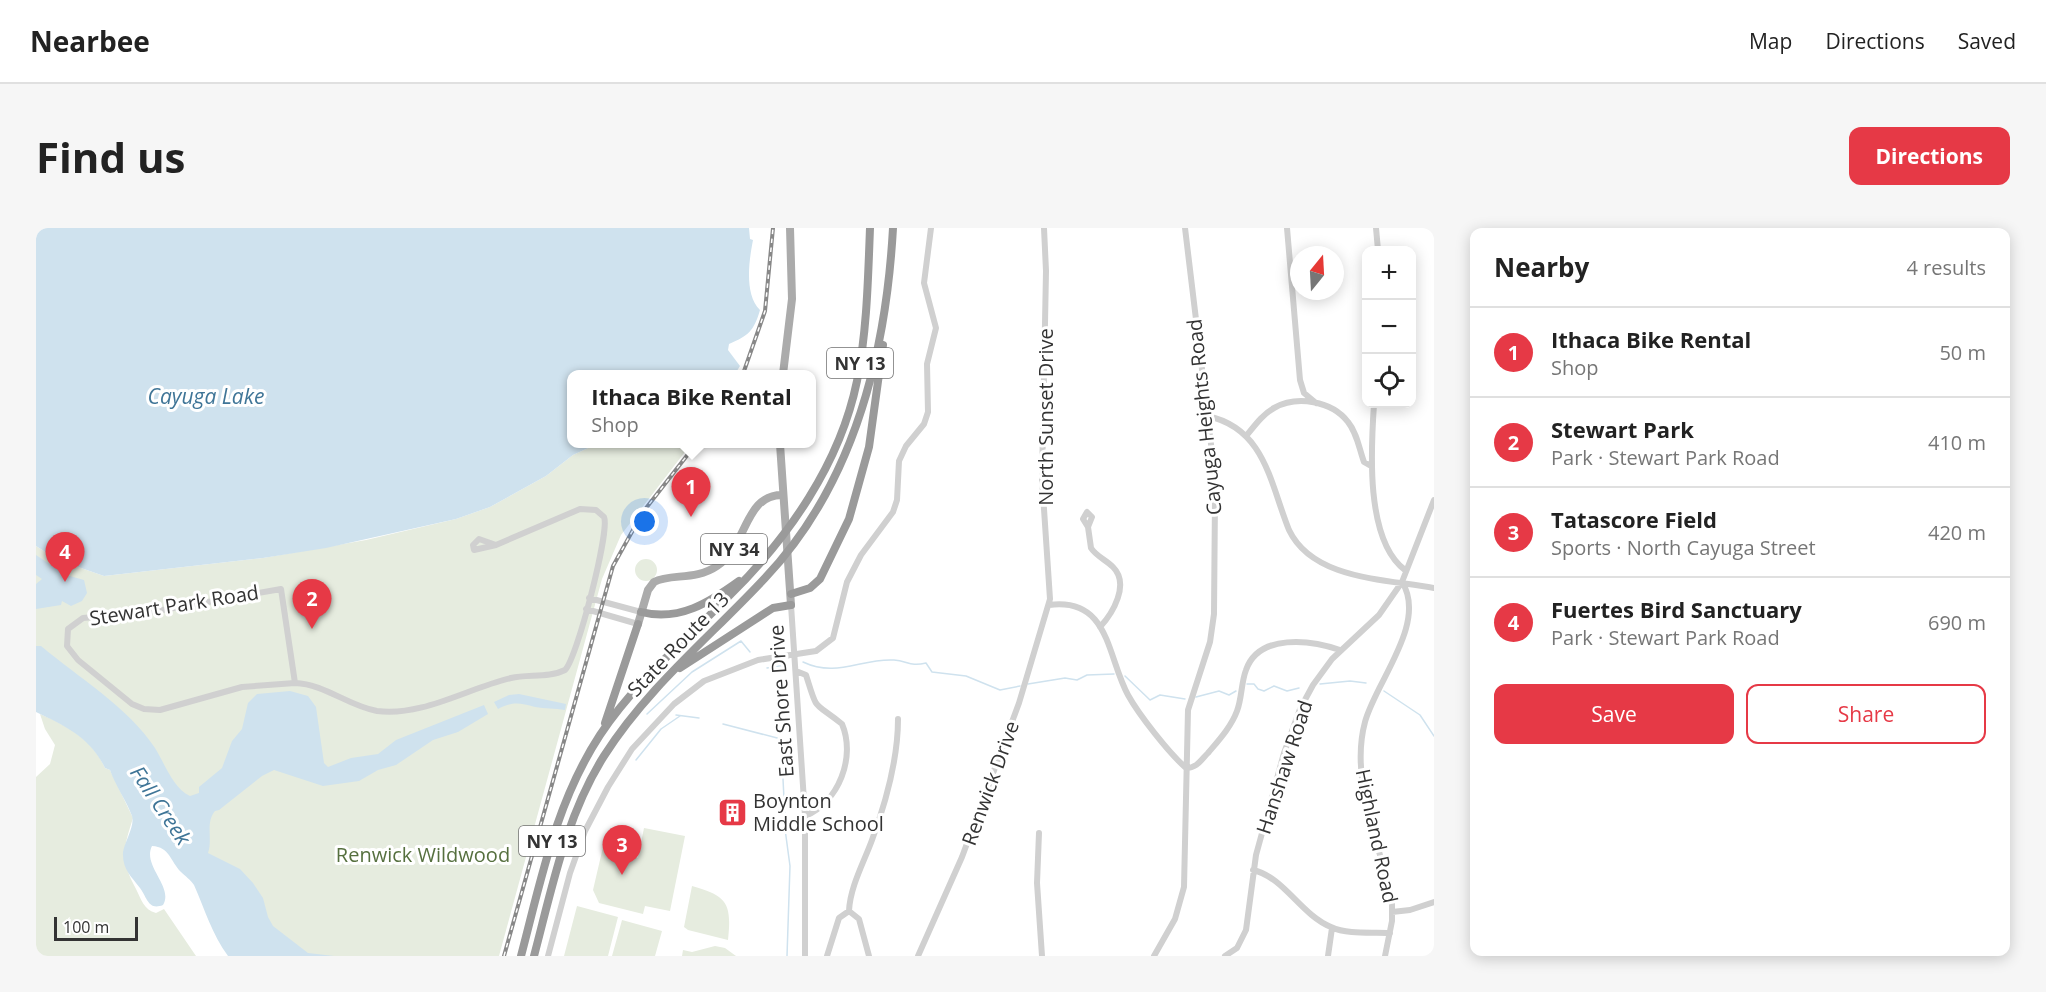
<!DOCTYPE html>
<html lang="en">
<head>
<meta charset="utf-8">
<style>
	body { margin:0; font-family:"Open Sans",sans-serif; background:#f6f6f6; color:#222 }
	.controls { position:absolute; right:18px; top:18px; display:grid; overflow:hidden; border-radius:12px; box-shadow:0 3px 15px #0003 }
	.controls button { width:54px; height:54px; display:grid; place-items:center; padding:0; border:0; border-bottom:2px solid #e0e0e0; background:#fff; color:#222; font:30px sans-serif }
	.compass { position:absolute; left:1254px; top:18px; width:54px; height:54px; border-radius:50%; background:#fff; box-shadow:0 3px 15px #0003; rotate:18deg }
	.scale { position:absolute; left:18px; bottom:15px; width:84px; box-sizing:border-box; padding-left:6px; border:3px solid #333; border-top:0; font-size:16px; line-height:21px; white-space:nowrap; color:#333; -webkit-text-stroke:4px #fff; paint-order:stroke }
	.you { position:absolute; left:609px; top:294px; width:21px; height:21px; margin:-15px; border:4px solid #fff; border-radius:50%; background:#1a73e8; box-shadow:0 0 0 9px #1a73e833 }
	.badge { display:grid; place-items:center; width:39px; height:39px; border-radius:50%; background:#e63946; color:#fff; font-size:20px; font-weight:700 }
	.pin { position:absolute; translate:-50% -50px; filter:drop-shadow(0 2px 3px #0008) }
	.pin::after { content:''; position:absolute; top:32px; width:21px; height:18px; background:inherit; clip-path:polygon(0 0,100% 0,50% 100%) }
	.popup { position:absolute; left:531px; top:142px; width:249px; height:78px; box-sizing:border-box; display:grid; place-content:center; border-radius:12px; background:#fff; filter:drop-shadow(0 2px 4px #0005); font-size:20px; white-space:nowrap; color:#767676 }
	.popup b { font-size:22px; color:#222 }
	.popup::after { content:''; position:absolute; left:50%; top:100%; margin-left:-12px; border:12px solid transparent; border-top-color:#fff }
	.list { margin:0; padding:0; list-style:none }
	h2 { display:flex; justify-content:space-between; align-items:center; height:78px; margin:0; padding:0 24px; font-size:26px }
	h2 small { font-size:20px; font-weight:400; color:#767676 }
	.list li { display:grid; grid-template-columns:39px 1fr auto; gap:18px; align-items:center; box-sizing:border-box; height:90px; padding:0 24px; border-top:2px solid #e0e0e0 }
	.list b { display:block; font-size:22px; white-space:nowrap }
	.list p { margin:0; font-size:20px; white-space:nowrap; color:#767676 }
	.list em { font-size:20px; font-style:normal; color:#767676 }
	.actions { display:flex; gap:12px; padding:18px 24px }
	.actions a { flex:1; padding:14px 0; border:2px solid #e63946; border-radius:12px; text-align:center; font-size:21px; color:#e63946 }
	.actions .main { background:#e63946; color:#fff }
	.icon { flex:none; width:33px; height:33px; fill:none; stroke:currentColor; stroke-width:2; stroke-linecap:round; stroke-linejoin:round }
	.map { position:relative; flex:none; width:1398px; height:728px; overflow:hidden; border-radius:12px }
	header { display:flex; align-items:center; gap:36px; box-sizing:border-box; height:84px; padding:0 30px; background:#fff; border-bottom:2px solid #e0e0e0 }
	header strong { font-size:28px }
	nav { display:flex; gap:33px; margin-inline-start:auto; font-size:21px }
	.intro { display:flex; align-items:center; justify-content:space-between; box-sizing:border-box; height:144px; padding:0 36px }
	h1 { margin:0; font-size:42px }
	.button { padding:15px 27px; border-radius:12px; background:#e63946; color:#fff; font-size:21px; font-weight:700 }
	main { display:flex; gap:36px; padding:0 36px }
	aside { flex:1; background:#fff; border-radius:12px; box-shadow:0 3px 15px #0003 }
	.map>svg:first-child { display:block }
	.green { fill:#e6ecdf }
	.water { fill:#cfe2ee }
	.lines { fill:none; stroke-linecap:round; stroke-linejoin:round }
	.stream { stroke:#cfe2ee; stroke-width:1.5 }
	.minor { stroke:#d0d0d0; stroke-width:6 }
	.major { stroke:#ababab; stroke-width:8 }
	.highway { stroke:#9a9a9a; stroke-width:8 }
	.rail-casing { stroke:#888; stroke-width:4 }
	.rail { stroke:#fff; stroke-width:1.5; stroke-dasharray:4.5; stroke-linecap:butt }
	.labels { text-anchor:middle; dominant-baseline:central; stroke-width:6; stroke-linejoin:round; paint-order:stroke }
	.shield { fill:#fff; stroke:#707070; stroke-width:1.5 }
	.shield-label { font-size:18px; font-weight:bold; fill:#333 }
	.street-label { font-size:20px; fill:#333; stroke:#fff }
	.poi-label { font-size:20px; fill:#333; stroke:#fff; text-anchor:start }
	.park-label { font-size:20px; fill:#56703f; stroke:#fff }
	.water-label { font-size:21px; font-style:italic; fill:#3f7597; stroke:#fff }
</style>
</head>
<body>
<header>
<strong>Nearbee</strong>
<nav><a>Map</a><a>Directions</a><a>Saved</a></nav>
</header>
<div class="intro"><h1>Find us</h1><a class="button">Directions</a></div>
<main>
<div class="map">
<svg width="1398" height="728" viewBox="0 0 1398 728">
	<rect width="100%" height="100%" fill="#fff"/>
	<!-- green -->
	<path class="green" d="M561,216H655L585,307L566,351L463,728H223L177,660L0,452V318L22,332L68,348L227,330L330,312L420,291L454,279L510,248L537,227Z
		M599 342a11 11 0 1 1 22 0a11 11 0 1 1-22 0Z
		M4,486C32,498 56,511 69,540L74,542L97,590C87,622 84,631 100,661C105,671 108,682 120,685L128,681L160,728H0V549L14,536L19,517L9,501Z
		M608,600L649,608L634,683L609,678L607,686L563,675L557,662L567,619L591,624L602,630Z
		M656,658C691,668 696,675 692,712L652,702L648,699Z
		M541,678L582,689L572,728H528Z
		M586,692L626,703L619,728H576Z
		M679,718L689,720L700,728H646L647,722L656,724Z"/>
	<!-- water -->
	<path class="water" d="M0,0H713L714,11L717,12C713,33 708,66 724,82C718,103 712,108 693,116L692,122L704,138L699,146H535V216H561L537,227L510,248L454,279L420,291L290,320L227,330L68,348L22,332L0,318Z
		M0,327L30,347L48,352L51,365L46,373L35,378L26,373L25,377L0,381V356L6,351L0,347Z
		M0,418H5C43,450 91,478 119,520C129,536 137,560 154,568L163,565V559L186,540L196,513L206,501L212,475L221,466L254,463L272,468L280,479L288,535L292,539L315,530L342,526L360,512L448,477L452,486L422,504L397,512L360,537L342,542L323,553L287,558L238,542L226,548L183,582L179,583C169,595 177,611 172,625L204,641L217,655L227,670L232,689L237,698L272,725L298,728H192C176,706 169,682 158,657C155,652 149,648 145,644C134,633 134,619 116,618C106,638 138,659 127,677C112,683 111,669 104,660C95,648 86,641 87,624C89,613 99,598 96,588C90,572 80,559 74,542L69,540C54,509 29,498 0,484Z
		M483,466L530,476L529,482C519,480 509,481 499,479C484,475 477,473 462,481L458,474L473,467Z"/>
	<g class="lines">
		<!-- stream -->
		<path class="stream" d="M767,434C801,450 825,430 858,432C872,433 874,439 890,435L896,444L930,448L964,462L984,458
			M731,440L750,437
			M1089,448L1114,472L1124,467L1149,471
			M992,456L1029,450L1041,452L1051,447L1078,446
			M1211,456H1218L1222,461L1228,463L1238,458L1251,463L1263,460
			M1284,456L1314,453L1330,455
			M1348,463L1384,487L1398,508
			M1160,469L1183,463L1193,467L1200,463
			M611,486L656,444L705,413L714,424
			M640,487L663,490
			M687,496L745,511L749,591
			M600,532L625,501L644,488
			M749,601L754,638L751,728"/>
		<!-- minor -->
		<path class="minor" d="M1251,0L1264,152L1268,165L1280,175
			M1340,0L1342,22
			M1338,176C1335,220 1329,312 1369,342
			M1171,188C1229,200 1234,255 1253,302C1277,352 1350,351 1398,360
			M1211,207C1219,197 1227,186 1238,180C1261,167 1296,173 1312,194C1321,205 1323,220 1328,234L1335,238
			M1052,299L1056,289L1051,284L1047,291L1052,299L1055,320C1060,328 1070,332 1077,339C1094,356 1077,385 1064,399
			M245,361L259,455L206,459L124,482L108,481L96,476L42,432L31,418L32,401L47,390L121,383Z
			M553,370L605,384
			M755,377L769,588V728
			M1013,377C1074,369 1071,429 1092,467C1103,487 1133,525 1150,540C1161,540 1165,532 1172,525C1183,512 1195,499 1201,483C1206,470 1205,455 1210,442C1223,405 1275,412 1304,422
			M550,381L602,396
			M760,443L770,447C782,485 776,472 806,496C820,529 803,574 769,588
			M259,455C289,456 312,478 341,483C386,489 432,460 475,450C492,446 513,450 529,442C541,431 574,302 568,289L560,282L544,281L460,317L443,311L437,317L438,322L460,317
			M1003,605L1001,655L1006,728
			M1217,642C1248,649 1265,687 1295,699C1312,707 1335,704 1354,705
			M813,683C814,659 828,634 836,612C850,574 862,532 862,491
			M1356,684L1374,682L1398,674
			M512,728L534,645L549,603L572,559L596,521L638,476L668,453L722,432L780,423L797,410L811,354L825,327L857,284L861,272L863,233L870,218L888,196L892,184L891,136L900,100L888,55L895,0
			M791,728L803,690L813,683L823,691L833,728
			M882,728L926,629L983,475L1014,371L1006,251L1010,43L1008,0
			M1118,728L1139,691L1148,659L1152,482L1174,414L1178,386L1179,270L1175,216L1149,0
			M1189,728L1201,720L1210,702L1220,627L1248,525L1264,481L1277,457L1296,431L1343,387L1366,354L1398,272
			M1292,728L1296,700
			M1349,728L1356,693V674C1345,617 1313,553 1329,494C1339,455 1392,395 1366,354"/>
		<!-- major -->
		<path class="major" d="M747,146L756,71L754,0
			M744,216L755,377
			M602,396L612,362L618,354C635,345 659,353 681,338C712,317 708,266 747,267"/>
		<!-- highway -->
		<path class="highway" d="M755,366L774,360L784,351L813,291L833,219L847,117
			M605,384C643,394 674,374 703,353
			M644,440L737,380L755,377
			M569,495L602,396
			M485,728C505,652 520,574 564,507C599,454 649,413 693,368C752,310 804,236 821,153C831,103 832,51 834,0
			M498,728C516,660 530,588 568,528C612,459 674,409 729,350C818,256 850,126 857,0"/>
		<defs>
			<path id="rail" d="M707,146L729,83L737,0
				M468,728L577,338L607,284L660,216"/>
		</defs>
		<!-- rail casing -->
		<use href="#rail" class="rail-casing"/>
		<!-- rail -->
		<use href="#rail" class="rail"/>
	</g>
	<!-- icons -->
	<defs>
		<symbol id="building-square" viewBox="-11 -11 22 22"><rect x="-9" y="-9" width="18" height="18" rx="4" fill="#e63946" stroke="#fff"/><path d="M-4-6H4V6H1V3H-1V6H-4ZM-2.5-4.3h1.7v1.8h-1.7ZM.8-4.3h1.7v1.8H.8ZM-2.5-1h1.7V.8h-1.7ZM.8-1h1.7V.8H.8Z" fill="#fff"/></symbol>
	</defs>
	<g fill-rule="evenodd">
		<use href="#building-square" x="680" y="568" width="33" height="33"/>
	</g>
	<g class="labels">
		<!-- shield labels -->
		<g class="shield">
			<rect x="791" y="120" width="66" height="30" rx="4.5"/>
			<rect x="665" y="306" width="66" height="30" rx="4.5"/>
			<rect x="483" y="598" width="66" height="30" rx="4.5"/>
		</g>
		<g class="shield-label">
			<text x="824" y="135">NY 13</text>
			<text x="698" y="321">NY 34</text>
			<text x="516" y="613">NY 13</text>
		</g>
		<!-- street labels -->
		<g class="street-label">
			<text transform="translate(1009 189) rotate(-90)">North Sunset Drive</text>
			<text transform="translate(1168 189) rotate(-96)">Cayuga Heights Road</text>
			<text transform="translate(138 377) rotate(-9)">Stewart Park Road</text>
			<text transform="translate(642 416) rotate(-46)">State Route 13</text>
			<text transform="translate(745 473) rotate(-94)">East Shore Drive</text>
			<text transform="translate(1248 539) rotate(-72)">Hanshaw Road</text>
			<text transform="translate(954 555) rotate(-70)">Renwick Drive</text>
			<text transform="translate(1341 608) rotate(78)">Highland Road</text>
		</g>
		<!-- poi labels -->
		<g class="poi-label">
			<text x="717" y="572">Boynton<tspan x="717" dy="23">Middle School</tspan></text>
		</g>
		<!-- park labels -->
		<g class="park-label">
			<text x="387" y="626">Renwick Wildwood</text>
		</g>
		<!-- water labels -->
		<g class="water-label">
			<text x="170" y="168">Cayuga Lake</text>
			<text transform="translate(125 577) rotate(56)">Fall Creek</text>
		</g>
	</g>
</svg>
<div class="controls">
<button>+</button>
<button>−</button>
<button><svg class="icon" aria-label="locate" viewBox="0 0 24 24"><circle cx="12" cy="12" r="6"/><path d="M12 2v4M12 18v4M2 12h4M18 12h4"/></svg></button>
</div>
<svg class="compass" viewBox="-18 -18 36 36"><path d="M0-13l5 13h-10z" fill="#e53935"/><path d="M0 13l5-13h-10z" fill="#767676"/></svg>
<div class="scale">100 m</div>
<div class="you"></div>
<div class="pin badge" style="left:655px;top:289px">1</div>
<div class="popup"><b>Ithaca Bike Rental</b>Shop</div>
<div class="pin badge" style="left:276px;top:401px">2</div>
<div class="pin badge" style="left:586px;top:647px">3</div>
<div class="pin badge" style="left:29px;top:354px">4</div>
</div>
<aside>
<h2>Nearby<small>4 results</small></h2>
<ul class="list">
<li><span class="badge">1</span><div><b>Ithaca Bike Rental</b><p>Shop</p></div><em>50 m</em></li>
<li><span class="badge">2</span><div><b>Stewart Park</b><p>Park · Stewart Park Road</p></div><em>410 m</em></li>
<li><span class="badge">3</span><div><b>Tatascore Field</b><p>Sports · North Cayuga Street</p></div><em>420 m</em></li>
<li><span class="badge">4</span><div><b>Fuertes Bird Sanctuary</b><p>Park · Stewart Park Road</p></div><em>690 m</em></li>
</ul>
<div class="actions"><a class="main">Save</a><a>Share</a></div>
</aside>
</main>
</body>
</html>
